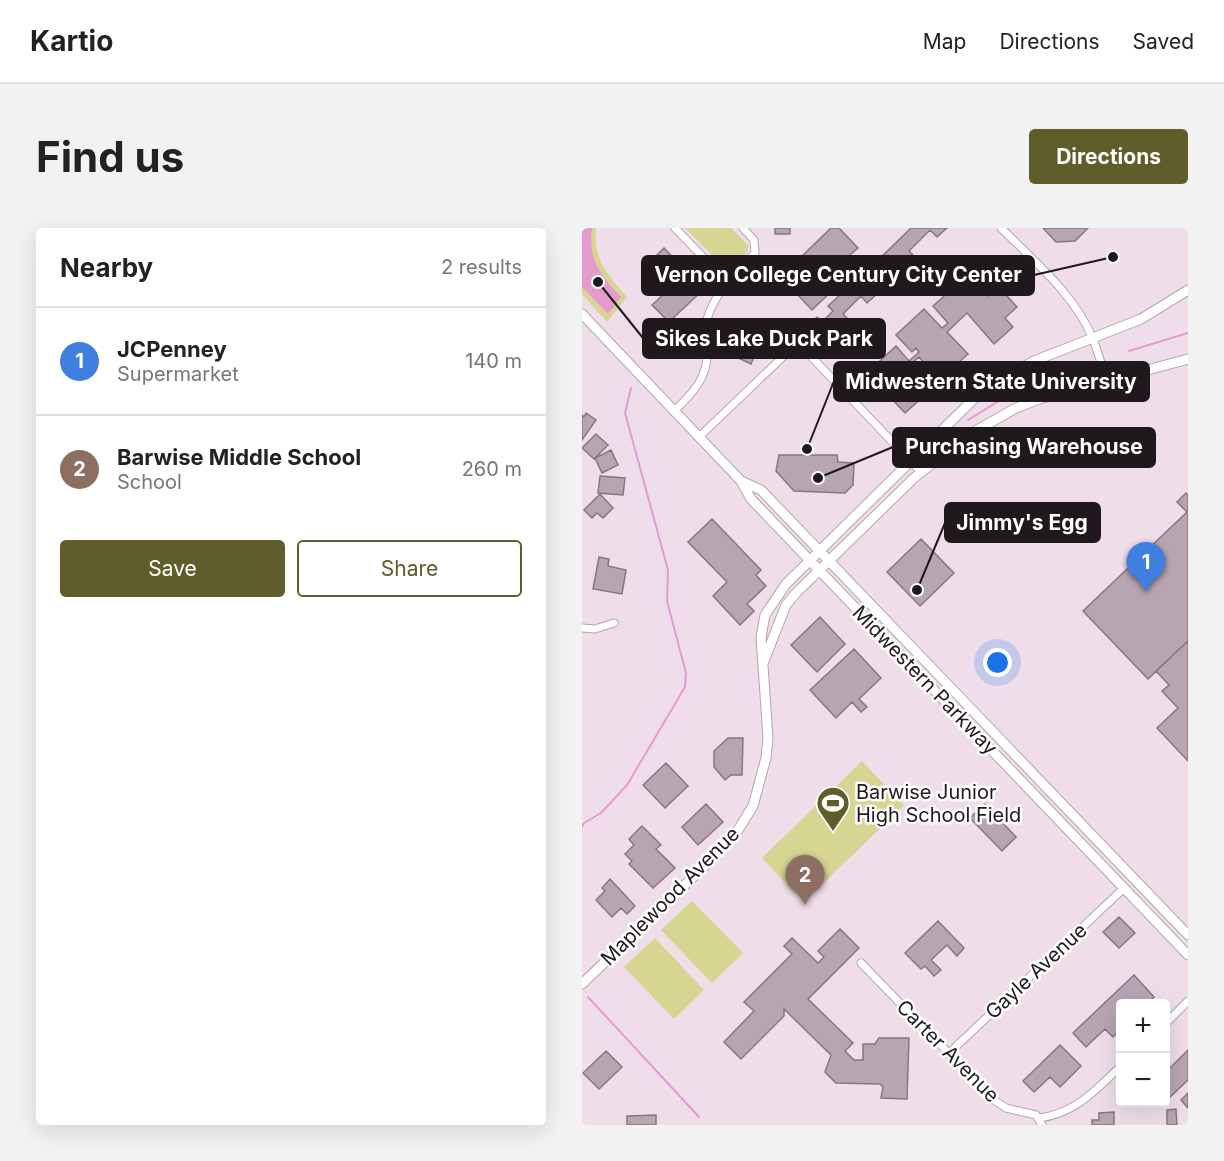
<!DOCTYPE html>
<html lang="en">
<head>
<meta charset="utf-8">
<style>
	body { margin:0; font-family:Inter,sans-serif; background:#f2f2f2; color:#222 }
	.controls { position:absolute; right:18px; bottom:18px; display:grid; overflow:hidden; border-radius:6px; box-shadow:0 6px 24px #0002 }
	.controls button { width:54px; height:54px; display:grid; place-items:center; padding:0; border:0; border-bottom:2px solid #e0e0e0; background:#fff; color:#222; font:30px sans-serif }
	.you { position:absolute; left:416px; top:435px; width:21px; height:21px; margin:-15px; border:4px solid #fff; border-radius:50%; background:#1a73e8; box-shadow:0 0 0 9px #1a73e833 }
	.badge { display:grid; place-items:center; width:39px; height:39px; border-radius:50%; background:#5f5d29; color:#fff; font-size:20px; font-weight:700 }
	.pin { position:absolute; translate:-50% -50px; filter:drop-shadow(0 2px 3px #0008) }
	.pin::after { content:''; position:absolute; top:32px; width:21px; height:18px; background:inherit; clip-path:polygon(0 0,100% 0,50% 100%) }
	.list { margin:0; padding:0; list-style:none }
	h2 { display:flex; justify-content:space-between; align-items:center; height:78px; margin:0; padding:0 24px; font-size:26px }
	h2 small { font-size:20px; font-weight:400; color:#767676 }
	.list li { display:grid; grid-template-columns:39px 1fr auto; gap:18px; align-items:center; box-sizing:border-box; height:108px; padding:0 24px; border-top:2px solid #e0e0e0 }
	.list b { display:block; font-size:22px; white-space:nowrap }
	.list p { margin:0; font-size:20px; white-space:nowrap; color:#767676 }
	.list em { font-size:20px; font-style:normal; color:#767676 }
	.actions { display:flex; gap:12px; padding:18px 24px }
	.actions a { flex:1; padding:14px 0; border:2px solid #5f5d29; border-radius:6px; text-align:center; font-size:21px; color:#5f5d29 }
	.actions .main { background:#5f5d29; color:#fff }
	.map { position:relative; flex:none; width:606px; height:897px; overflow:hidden; border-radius:6px }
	header { display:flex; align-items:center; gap:36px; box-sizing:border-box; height:84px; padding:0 30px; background:#fff; border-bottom:2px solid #e0e0e0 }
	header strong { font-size:28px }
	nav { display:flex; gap:33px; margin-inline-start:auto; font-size:21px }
	.intro { display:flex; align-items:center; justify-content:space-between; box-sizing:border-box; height:144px; padding:0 36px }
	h1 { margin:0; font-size:42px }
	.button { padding:15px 27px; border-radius:6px; background:#5f5d29; color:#fff; font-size:21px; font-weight:700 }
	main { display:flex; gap:36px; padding:0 36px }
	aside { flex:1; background:#fff; border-radius:6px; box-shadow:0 6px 24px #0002 }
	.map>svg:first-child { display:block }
	.green { fill:#d6d592 }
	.water { fill:#e49ccf }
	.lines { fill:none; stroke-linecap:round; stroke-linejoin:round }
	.stream { stroke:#e49ccf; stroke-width:2 }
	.building { fill:#b7a6b2; stroke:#867781; stroke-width:1.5 }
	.street-casing { stroke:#b6a5b0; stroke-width:9 }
	.secondary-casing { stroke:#b6a5b0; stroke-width:11 }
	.street { stroke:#fff; stroke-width:7 }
	.secondary { stroke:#fff; stroke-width:9 }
	.labels { text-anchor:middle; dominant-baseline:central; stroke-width:5; stroke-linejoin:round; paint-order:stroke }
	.street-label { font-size:20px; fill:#1f191d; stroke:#fff }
	.poi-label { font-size:20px; fill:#1f191d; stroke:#fff; text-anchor:start }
	.leader { fill:none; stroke:#1f191d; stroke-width:2 }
	.callout-dot { fill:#1f191d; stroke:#fff; stroke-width:2 }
	.callout { fill:#1f191d; stroke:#1f191d; stroke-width:2 }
	.callout-label { font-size:21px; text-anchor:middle; font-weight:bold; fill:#fff }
</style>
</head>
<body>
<header>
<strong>Kartio</strong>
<nav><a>Map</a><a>Directions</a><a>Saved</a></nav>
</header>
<div class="intro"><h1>Find us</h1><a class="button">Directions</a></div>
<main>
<aside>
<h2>Nearby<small>2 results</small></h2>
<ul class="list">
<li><span class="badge" style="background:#3f7fe0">1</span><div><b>JCPenney</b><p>Supermarket</p></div><em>140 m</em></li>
<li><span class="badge" style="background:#8d6e63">2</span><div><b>Barwise Middle School</b><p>School</p></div><em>260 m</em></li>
</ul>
<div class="actions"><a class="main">Save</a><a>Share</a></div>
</aside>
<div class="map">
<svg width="606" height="897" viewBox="0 0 606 897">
	<rect width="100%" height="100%" fill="#efdeea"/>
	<!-- green -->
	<path class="green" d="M0,0H14C10,30 27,49 45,69L25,94L0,66Z
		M103,0H149L167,18L165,24L148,40H143Z
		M280,533L322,577L222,674L180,630Z
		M110,673L161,725L130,755L79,702Z
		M73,710L122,762L92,791L42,739Z"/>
	<!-- water -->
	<path class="water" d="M0,0H10C6,33 18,46 39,69L26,86L0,59Z"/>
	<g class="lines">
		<!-- stream -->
		<path class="stream" d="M547,123L606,105
			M386,192L454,150L505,135
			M0,599L2,595L19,585L45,557L103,459L104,445L85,373L86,342L43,185L49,160
			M6,769L117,889"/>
	</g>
	<!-- building -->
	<path class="building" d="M193,0H208V6H193Z
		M249,0H257L276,20L242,49L253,60L230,82L213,64L226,52L220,45L215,49L211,45L222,34L218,30Z
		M329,0H365L355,9L348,2L327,23L332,28L305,54L290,38Z
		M461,0H506L493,13L474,14Z
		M82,20L122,61L87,94L70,77L86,62L64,38Z
		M397,37L413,55L403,64L406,68L417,59L435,79L423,90L431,99L412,116L385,85L365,104L386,126L357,152L337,129L320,144L342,168L323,185L305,166L314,157L309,152L302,159L287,143L314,118L327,133L337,124L334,120L330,124L314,107L342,81L360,100L366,95L351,78Z
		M279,47L296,65L285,75L279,68L261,86L267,92L239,119L222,101L235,89L240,94L251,83L246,78Z
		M155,105L178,115L169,136L148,126L150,120L141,116L144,109L152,113Z
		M4,185L14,192L0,212V187L2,189Z
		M14,206L26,217L12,231L0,220Z
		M29,222L36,237L20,245L13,230Z
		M197,227H255L256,234L272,235L271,257L263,265L212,263L194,243Z
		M18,248L43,250L41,267L16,265Z
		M604,265L606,267V413L566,451L501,383L605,284L595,274Z
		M18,266L31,280L21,290L15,285L10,290L2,282Z
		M130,291L179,342L174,347L184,358L165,376L172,383L158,397L131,368L145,354L106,314Z
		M339,311L372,345L338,378L305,344Z
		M17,329L27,331L26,338L44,342L40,366L11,361Z
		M238,389L263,416L235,444L209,417Z
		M606,413V533L575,500L596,480L580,463L587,457L574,443Z
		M272,421L299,450L277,471L285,479L279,484L270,474L254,490L228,462Z
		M146,510H161L160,547H149L143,552L132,539V523Z
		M84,535L106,558L83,580L61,557Z
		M124,576L141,594L116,617L100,599Z
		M403,576L434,609L420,623L388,590Z
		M60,598L79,617L74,621L93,640L71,660L47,636L50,633L43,626L52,617L47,611Z
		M28,651L53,678L45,686L39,680L30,689L14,672L23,663L20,660Z
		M537,689L553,705L537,720L521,704Z
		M356,693L382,720L375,728L365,717L349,732L359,742L352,748L343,738L339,741L323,725Z
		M258,701L277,720L226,771L271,815L263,823L272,832H281V816H293L297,810H327L325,871L299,870L301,859L298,856L254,855L243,844L249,827L202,781V788L159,831L142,814L172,783L162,774L210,726L202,718L210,710L236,735L242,729L236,723Z
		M552,747L572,769L565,776H538V801L531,809L523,801L504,819L491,805Z
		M478,817L499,838L478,859L468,849L452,864L441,853Z
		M606,822V852L586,871L584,869V844Z
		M24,823L40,839L17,861L1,845Z
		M606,865V880L599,872Z
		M594,881L595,897H585V882Z
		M532,884V897H510V892H517V885Z
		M74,887V897H45V888Z"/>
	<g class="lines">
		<defs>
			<path id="street" d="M93,0L145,54L173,25L172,12L161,0
				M419,0C452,33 493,67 511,111C516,124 520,138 524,151
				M92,183C110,166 126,150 125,124C125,115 123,105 124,96C127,80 136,67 145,54
				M117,209L208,122L219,118L339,244
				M0,400L13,401L32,395
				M279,735L412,872L424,880L454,887L460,897
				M584,795L606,773
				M366,826L542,660
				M457,890C492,886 513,863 538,839"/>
			<path id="secondary" d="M0,86L159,253L169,271L606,727
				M159,253L179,262L606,707
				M182,433L204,377L214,365L333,249L390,205L432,181L457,171L606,131
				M0,756L135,626L156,602L171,578L184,530L186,510L179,409L183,387L204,356L404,159L452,133L559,91L606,62"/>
		</defs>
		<!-- street casing -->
		<use href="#street" class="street-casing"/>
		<!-- secondary casing -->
		<use href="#secondary" class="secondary-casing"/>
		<!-- street -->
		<use href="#street" class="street"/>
		<!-- secondary -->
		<use href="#secondary" class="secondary"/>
	</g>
	<!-- icons -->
	<defs>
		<symbol id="stadium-pin" viewBox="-11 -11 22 30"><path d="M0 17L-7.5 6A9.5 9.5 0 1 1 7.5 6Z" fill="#5f5d29" stroke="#fff"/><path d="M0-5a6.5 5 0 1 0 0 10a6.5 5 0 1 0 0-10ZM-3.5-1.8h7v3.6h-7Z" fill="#fff"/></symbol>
	</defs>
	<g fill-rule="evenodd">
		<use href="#stadium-pin" x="232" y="556" width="38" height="52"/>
	</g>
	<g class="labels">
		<!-- street labels -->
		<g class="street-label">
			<text transform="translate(343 452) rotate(46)">Midwestern Parkway</text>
			<text transform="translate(88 668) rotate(-45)">Maplewood Avenue</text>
			<text transform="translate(454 743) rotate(-43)">Gayle Avenue</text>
			<text transform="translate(366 823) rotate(45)">Carter Avenue</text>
		</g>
		<!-- poi labels -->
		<g class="poi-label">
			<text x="274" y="564">Barwise Junior<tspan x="274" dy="23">High School Field</tspan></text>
		</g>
	</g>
	<!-- callouts -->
	<path class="leader" d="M531 29L452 47M16 54L61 110M225 221L252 153M236 250L311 219M335 362L363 295"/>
	<g class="callout-dot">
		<circle cx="531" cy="29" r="6"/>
		<circle cx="16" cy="54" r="6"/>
		<circle cx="225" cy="221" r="6"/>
		<circle cx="236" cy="250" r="6"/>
		<circle cx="335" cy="362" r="6"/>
	</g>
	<g class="callout">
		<rect x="60" y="28" width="392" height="39" rx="6"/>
		<rect x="61" y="91" width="242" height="39" rx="6"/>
		<rect x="252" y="134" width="315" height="39" rx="6"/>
		<rect x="311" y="200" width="262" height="39" rx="6"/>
		<rect x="363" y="275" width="155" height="39" rx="6"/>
	</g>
	<g class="callout-label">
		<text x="256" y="54">Vernon College Century City Center</text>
		<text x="182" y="118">Sikes Lake Duck Park</text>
		<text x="409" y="161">Midwestern State University</text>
		<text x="442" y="226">Purchasing Warehouse</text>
		<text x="440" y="302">Jimmy's Egg</text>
	</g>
</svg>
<div class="controls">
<button>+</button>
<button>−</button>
</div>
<div class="you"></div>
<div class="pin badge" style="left:564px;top:364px;background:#3f7fe0">1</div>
<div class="pin badge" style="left:223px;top:677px;background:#8d6e63">2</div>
</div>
</main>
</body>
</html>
